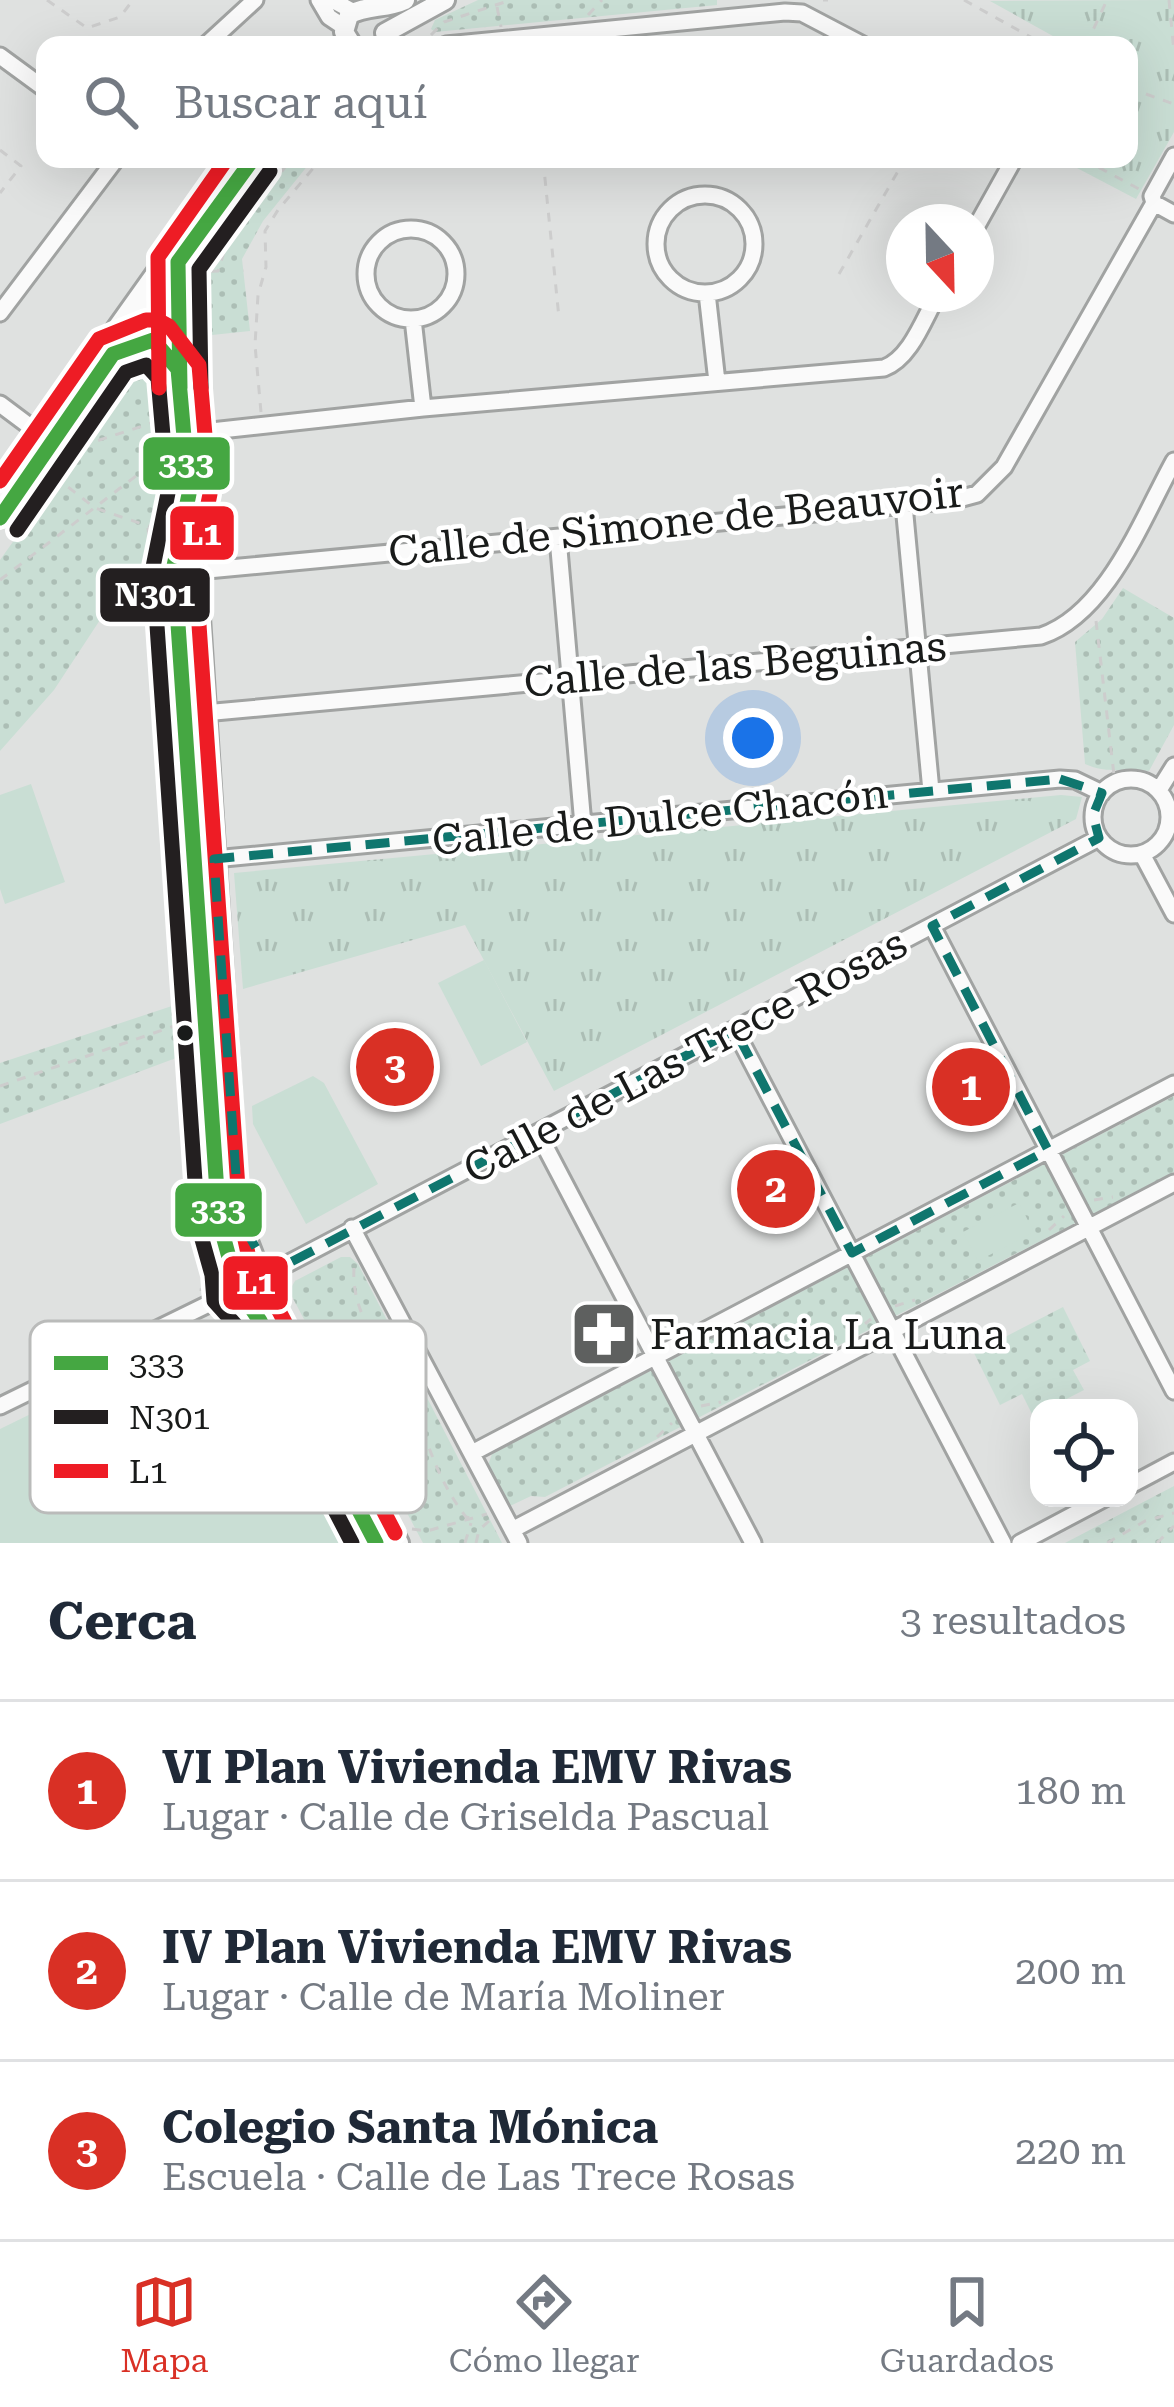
<!DOCTYPE html>
<html lang="es">
<head>
<meta charset="utf-8">
<style>
	body { margin:0; font-family:"Roboto Serif",serif; background:#f2f2f3; color:#1f2937 }
	.controls { position:absolute; right:36px; bottom:36px; display:grid; overflow:hidden; border-radius:24px; box-shadow:0 12px 48px #0002 }
	.controls button { width:108px; height:108px; display:grid; place-items:center; padding:0; border:0; border-bottom:3px solid #e0e1e3; background:#fff; color:#1f2937; font:60px sans-serif }
	.compass { position:absolute; left:886px; top:204px; width:108px; height:108px; border-radius:50%; background:#fff; box-shadow:0 12px 48px #0002; rotate:158deg }
	.you { position:absolute; left:753px; top:738px; width:42px; height:42px; margin:-30px; border:9px solid #fff; border-radius:50%; background:#1a73e8; box-shadow:0 0 0 18px #1a73e833 }
	.badge { display:grid; place-items:center; width:78px; height:78px; border-radius:50%; background:#d93025; color:#fff; font-size:39px; font-weight:700 }
	.pin { position:absolute; translate:-50% -50%; border:6px solid #fff; box-shadow:0 3px 12px #0006 }
	.list { margin:0; padding:0; list-style:none }
	h2 { display:flex; justify-content:space-between; align-items:center; height:156px; margin:0; padding:0 48px; font-size:51px }
	h2 small { font-size:39px; font-weight:400; color:#747a83 }
	.list li { display:grid; grid-template-columns:78px 1fr auto; gap:36px; align-items:center; box-sizing:border-box; height:180px; padding:0 48px; border-top:3px solid #e0e1e3 }
	.list b { display:block; font-size:45px; white-space:nowrap }
	.list p { margin:0; font-size:39px; white-space:nowrap; color:#747a83 }
	.list em { font-size:39px; font-style:normal; color:#747a83 }
	.icon { flex:none; width:66px; height:66px; fill:none; stroke:currentColor; stroke-width:2; stroke-linecap:round; stroke-linejoin:round }
	.map { position:relative; flex:none; width:1174px; height:1543px; overflow:hidden }
	.search { position:absolute; background:#fff; box-shadow:0 12px 48px #0002; left:36px; right:36px; top:36px; height:132px; display:flex; align-items:center; gap:30px; box-sizing:border-box; padding:0 42px; border-radius:24px; color:#747a83; font-size:45px }
	.sheet { height:696px; background:#fff }
	nav { display:flex; justify-content:space-around; align-items:center; box-sizing:border-box; height:168px; border-top:3px solid #e0e1e3; background:#fff; font-size:33px; color:#747a83 }
	nav a { display:grid; justify-items:center; gap:6px }
	nav .on { color:#d93025 }
	.map>svg:first-child { display:block }
	.grass { fill:url(#grass-tufts) }
	.park { fill:url(#park-dots) }
	.pitch { fill:#c9ded4 }
	.lines { fill:none; stroke-linecap:round; stroke-linejoin:round }
	.service-casing { stroke:#a1a3a2; stroke-width:14 }
	.minor-casing { stroke:#a1a3a2; stroke-width:21 }
	.tertiary-casing { stroke:#a1a3a2; stroke-width:24 }
	.path { stroke:#cdcdcd; stroke-width:3; stroke-dasharray:9 9; stroke-linecap:butt }
	.service { stroke:#fafafa; stroke-width:8 }
	.minor { stroke:#fafafa; stroke-width:15 }
	.tertiary { stroke:#fafafa; stroke-width:18 }
	.bus-1-casing { stroke:#fff; stroke-width:24 }
	.bus-2-casing { stroke:#fff; stroke-width:24 }
	.bus-3-casing { stroke:#fff; stroke-width:24 }
	.bus-1 { stroke:#45a742; stroke-width:15 }
	.bus-2 { stroke:#231f20; stroke-width:15 }
	.bus-3 { stroke:#ee1c25; stroke-width:15 }
	.marked { fill:none; stroke:#0f766e; stroke-width:9; stroke-dasharray:24 15; stroke-linejoin:round }
	.bus-dot { fill:#191b1a; stroke:#fff; stroke-width:4.5 }
	.labels { text-anchor:middle; dominant-baseline:central; stroke-width:9; stroke-linejoin:round; paint-order:stroke }
	.street-label { font-size:42px; fill:#191b1a; stroke:#fff }
	.poi-label { font-size:42px; fill:#191b1a; stroke:#fff; text-anchor:start }
	.key { fill:#fff; stroke:#babbba; stroke-width:3 }
	.key-label { font-size:33px; fill:#191b1a }
	.line-badge { stroke:#fff; stroke-width:4.5 }
	.badge-label { font-size:33px; text-anchor:middle; font-weight:bold; fill:#fff }
</style>
</head>
<body>
<div class="map">
<svg width="1174" height="1543" viewBox="0 0 1174 1543">
	<defs>
		<pattern id="grass-tufts" width="24" height="20" patternUnits="userSpaceOnUse" patternTransform="scale(3)"><rect width="24" height="20" fill="#c9ded4"/><path d="M3 7l-1-3M5 7V3M7 7l1-3M15 17l-1-3M17 17v-4M19 17l1-3" fill="none" stroke="#acbeb5"/></pattern>
		<pattern id="park-dots" width="8" height="8" patternUnits="userSpaceOnUse" patternTransform="scale(3)"><rect width="8" height="8" fill="#c9ded4"/><path d="M2 2h.1M6 6h.1" fill="none" stroke="#acbeb5" stroke-width="1.8" stroke-linecap="round"/></pattern>
	</defs>
	<rect width="100%" height="100%" fill="#dfe1e0"/>
	<!-- grass -->
	<path class="grass" d="M1174,0V132L1136,199L1075,167L1079,159H1129V45H1069L990,1Z
		M1061,795L1082,797L1076,819L554,1091L465,925L243,989L234,873Z"/>
	<!-- park -->
	<path class="park" d="M478,0H717V5L435,32L431,29L435,20Z
		M275,159H313L263,221L242,259L250,331L193,337L189,303L192,273L250,189L277,162Z
		M147,357L158,367L162,382L173,493L148,528L151,579L119,591L54,690L0,751V560L96,425L89,418L127,365Z
		M1123,588L1174,618V725L1149,771C1122,767 1111,775 1085,764L1075,642L1102,619Z
		M181,1003L184,1055L0,1124V1063Z
		M1174,1096V1172L545,1497L531,1496L510,1506L488,1465L492,1454Z
		M341,1257H350L358,1264L502,1543H423L289,1291L295,1281Z
		M1063,1307L1090,1361L1073,1370L1084,1390L1049,1408H1039L1033,1416L1022,1394L1000,1405L974,1353Z
		M1174,1486V1543H1065Z"/>
	<!-- pitch -->
	<path class="pitch" d="M31,784L65,882L5,904L0,889V795Z
		M484,960L527,1042L481,1066L438,983Z
		M313,1076L324,1083L378,1184L306,1224L253,1124L252,1106Z
		M1019,1203L1034,1232L978,1261L963,1232Z
		M225,1323L234,1328L346,1543H0V1429L215,1324Z"/>
	<g class="lines">
		<defs>
			<path id="service" d="M180,993L201,986"/>
			<path id="minor" d="M319,0L329,17L344,27
				M332,0L354,12
				M206,45L255,0
				M446,45L785,12L802,13L863,45
				M0,56L45,89
				M656 244a49 49 0 1 1 98 0a49 49 0 1 1-98 0Z
				M1154,203L1174,214
				M976,227L1014,159
				M366 274a45 45 0 1 1 90 0a45 45 0 1 1-90 0Z
				M707,293L717,382
				M0,313L116,159
				M413,319L423,408
				M0,404L40,434
				M184,434L423,408L884,368C911,358 924,318 938,294
				M904,505L931,791
				M558,538L583,825
				M197,571L955,500L977,494L1004,467L1154,203L1152,196L1174,156
				M204,713L1041,636C1107,614 1142,519 1174,461
				M1093 817a38 38 0 1 1 76 0a38 38 0 1 1-76 0Z
				M1159,790L1174,766
				M1142,854L1174,914
				M214,859L1060,779L1075,780L1102,793
				M932,926L1174,1391
				M735,1030L1003,1543
				M538,1133L753,1543
				M352,1228L519,1543
				M270,1273L1099,838
				M0,1406L233,1292
				M472,1453L1174,1084
				M1129,1486L1174,1462
				M512,1530L1174,1183
				M1020,1543L1105,1498"/>
			<path id="tertiary" d="M385,33L445,0
				M352,45L344,32L349,15C365,5 386,9 405,0
				M178,262V369L197,571L239,1218L256,1262L270,1273V1292L278,1312L399,1543
				M142,314L146,329L178,369
				M0,492L237,159
				M186,510L174,566L219,1221L233,1272V1292L248,1303L260,1321L376,1543
				M0,518L113,354L156,303L178,262L253,159"/>
		</defs>
		<!-- service casing -->
		<use href="#service" class="service-casing"/>
		<!-- minor casing -->
		<use href="#minor" class="minor-casing"/>
		<!-- tertiary casing -->
		<use href="#tertiary" class="tertiary-casing"/>
		<!-- path -->
		<path class="path" d="M47,0L87,28L120,17L133,0
			M823,0H828
			M964,0L1045,45
			M1169,0L1174,52
			M497,7L501,27
			M588,15L602,0
			M431,35L444,22L511,0
			M1086,45L1107,0
			M1129,88L1174,104
			M0,150L21,166L0,193
			M543,159L559,318
			M1083,159L1139,189
			M193,272L218,271L225,249L291,159
			M839,274L905,159
			M261,412L255,345L258,295L266,267L265,231L278,210L321,159
			M81,446L149,424L167,414
			M54,476L95,508L154,528
			M148,528L183,981
			M0,580L170,450
			M1096,621L1114,775
			M184,1002L196,1227L204,1254L201,1291
			M0,1086L186,1022
			M1094,1200L1113,1197
			M1049,1230L1064,1216
			M354,1268C351,1317 384,1348 404,1388C428,1435 432,1473 466,1517L474,1519
			M895,1306L915,1300
			M215,1319L236,1325L350,1543
			M851,1335L871,1319
			M701,1406L721,1402
			M657,1437L672,1423
			M412,1529L427,1531L487,1514
			M465,1543L471,1523
			M476,1543L479,1530L489,1521
			M1107,1543L1145,1521L1174,1513
			M1157,1543L1174,1526"/>
		<!-- service -->
		<use href="#service" class="service"/>
		<!-- minor -->
		<use href="#minor" class="minor"/>
		<!-- tertiary -->
		<use href="#tertiary" class="tertiary"/>
		<defs>
			<path id="bus-1" d="M180,388L178,262L253,159
				M0,518L113,354L153,340L178,369L189,494L174,566L219,1221L233,1272V1292L248,1303L260,1321L376,1543"/>
			<path id="bus-2" d="M201,388L199,269L270,171
				M17,530L126,372L146,365L158,378L168,493L153,567L198,1225L212,1275L214,1301L242,1332L352,1543"/>
			<path id="bus-3" d="M159,388L158,257L227,159
				M0,481L99,339L146,320H158L169,326L199,365L210,494L195,567L240,1217L254,1281L279,1311L395,1533"/>
		</defs>
		<!-- bus-1 casing -->
		<use href="#bus-1" class="bus-1-casing"/>
		<!-- bus-2 casing -->
		<use href="#bus-2" class="bus-2-casing"/>
		<!-- bus-3 casing -->
		<use href="#bus-3" class="bus-3-casing"/>
		<!-- bus-1 -->
		<use href="#bus-1" class="bus-1"/>
		<!-- bus-2 -->
		<use href="#bus-2" class="bus-2"/>
		<!-- bus-3 -->
		<use href="#bus-3" class="bus-3"/>
	</g>
	<!-- marked area -->
	<path class="marked" d="M1060,779L1102,793L1093,815L1099,838L932,926L1048,1150L852,1253L735,1030L270,1273L239,1218L214,859Z"/>
	<!-- icons -->
	<defs>
		<symbol id="pharmacy-square" viewBox="-11 -11 22 22"><rect x="-9" y="-9" width="18" height="18" rx="4" fill="#5e605f" stroke="#fff"/><path d="M-2-6h4v4h4v4h-4v4h-4v-4h-4v-4h4Z" fill="#fff"/></symbol>
	</defs>
	<g fill-rule="evenodd">
		<use href="#pharmacy-square" x="566" y="1296" width="76" height="76"/>
	</g>
	<!-- markers -->
	<circle class="bus-dot" cx="185" cy="1033" r="10"/>
	<g class="labels">
		<!-- street labels -->
		<g class="street-label">
			<text transform="translate(676 522) rotate(-6)">Calle de Simone de Beauvoir</text>
			<text transform="translate(735 664) rotate(-5)">Calle de las Beguinas</text>
			<text transform="translate(660 817) rotate(-6)">Calle de Dulce Chacón</text>
			<text transform="translate(685 1056) rotate(-28)">Calle de Las Trece Rosas</text>
		</g>
		<!-- poi labels -->
		<g class="poi-label">
			<text x="650" y="1334">Farmacia La Luna</text>
		</g>
	</g>
	<!-- legend -->
	<rect x="30" y="1321" width="396" height="192" rx="18" class="key"/>
	<rect x="54" y="1356" width="54" height="14" fill="#45a742"/>
	<rect x="54" y="1410" width="54" height="14" fill="#231f20"/>
	<rect x="54" y="1464" width="54" height="14" fill="#ee1c25"/>
	<g class="key-label">
		<text x="129" y="1375">333</text>
		<text x="129" y="1429">N301</text>
		<text x="129" y="1483">L1</text>
	</g>
	<g class="line-badge">
		<rect x="141" y="435" width="91" height="57" rx="12" fill="#45a742"/>
		<rect x="168" y="504" width="68" height="58" rx="12" fill="#ee1c25"/>
		<rect x="98" y="566" width="114" height="58" rx="12" fill="#231f20"/>
		<rect x="173" y="1181" width="91" height="58" rx="12" fill="#45a742"/>
		<rect x="221" y="1254" width="69" height="58" rx="12" fill="#ee1c25"/>
	</g>
	<g class="badge-label">
		<text x="186" y="475">333</text>
		<text x="202" y="545">L1</text>
		<text x="155" y="606">N301</text>
		<text x="218" y="1221">333</text>
		<text x="256" y="1294">L1</text>
	</g>
</svg>
<div class="controls">
<button><svg class="icon" aria-label="locate" viewBox="0 0 24 24"><circle cx="12" cy="12" r="6"/><path d="M12 2v4M12 18v4M2 12h4M18 12h4"/></svg></button>
</div>
<svg class="compass" viewBox="-18 -18 36 36"><path d="M0-13l5 13h-10z" fill="#e53935"/><path d="M0 13l5-13h-10z" fill="#747a83"/></svg>
<div class="you"></div>
<div class="pin badge" style="left:971px;top:1087px">1</div>
<div class="pin badge" style="left:776px;top:1189px">2</div>
<div class="pin badge" style="left:395px;top:1067px">3</div>
<div class="search"><svg class="icon" aria-label="search" viewBox="0 0 24 24"><circle cx="10" cy="10" r="6"/><path d="M15 15l6 6"/></svg>Buscar aquí</div>
</div>
<section class="sheet">
<h2>Cerca<small>3 resultados</small></h2>
<ul class="list">
<li><span class="badge">1</span><div><b>VI Plan Vivienda EMV Rivas</b><p>Lugar · Calle de Griselda Pascual</p></div><em>180 m</em></li>
<li><span class="badge">2</span><div><b>IV Plan Vivienda EMV Rivas</b><p>Lugar · Calle de María Moliner</p></div><em>200 m</em></li>
<li><span class="badge">3</span><div><b>Colegio Santa Mónica</b><p>Escuela · Calle de Las Trece Rosas</p></div><em>220 m</em></li>
</ul>
</section>
<nav>
<a class="on"><svg class="icon" aria-label="map" viewBox="0 0 24 24"><path d="M3 6l6-2 6 2 6-2v14l-6 2-6-2-6 2zM9 4v14M15 6v14"/></svg>Mapa</a>
<a><svg class="icon" aria-label="directions" viewBox="0 0 24 24"><path d="M12 3l9 9-9 9-9-9zM9 14v-3h6M13 9l2 2-2 2"/></svg>Cómo llegar</a>
<a><svg class="icon" aria-label="saved" viewBox="0 0 24 24"><path d="M7 4h10v16l-5-4-5 4z"/></svg>Guardados</a>
</nav>
</body>
</html>
